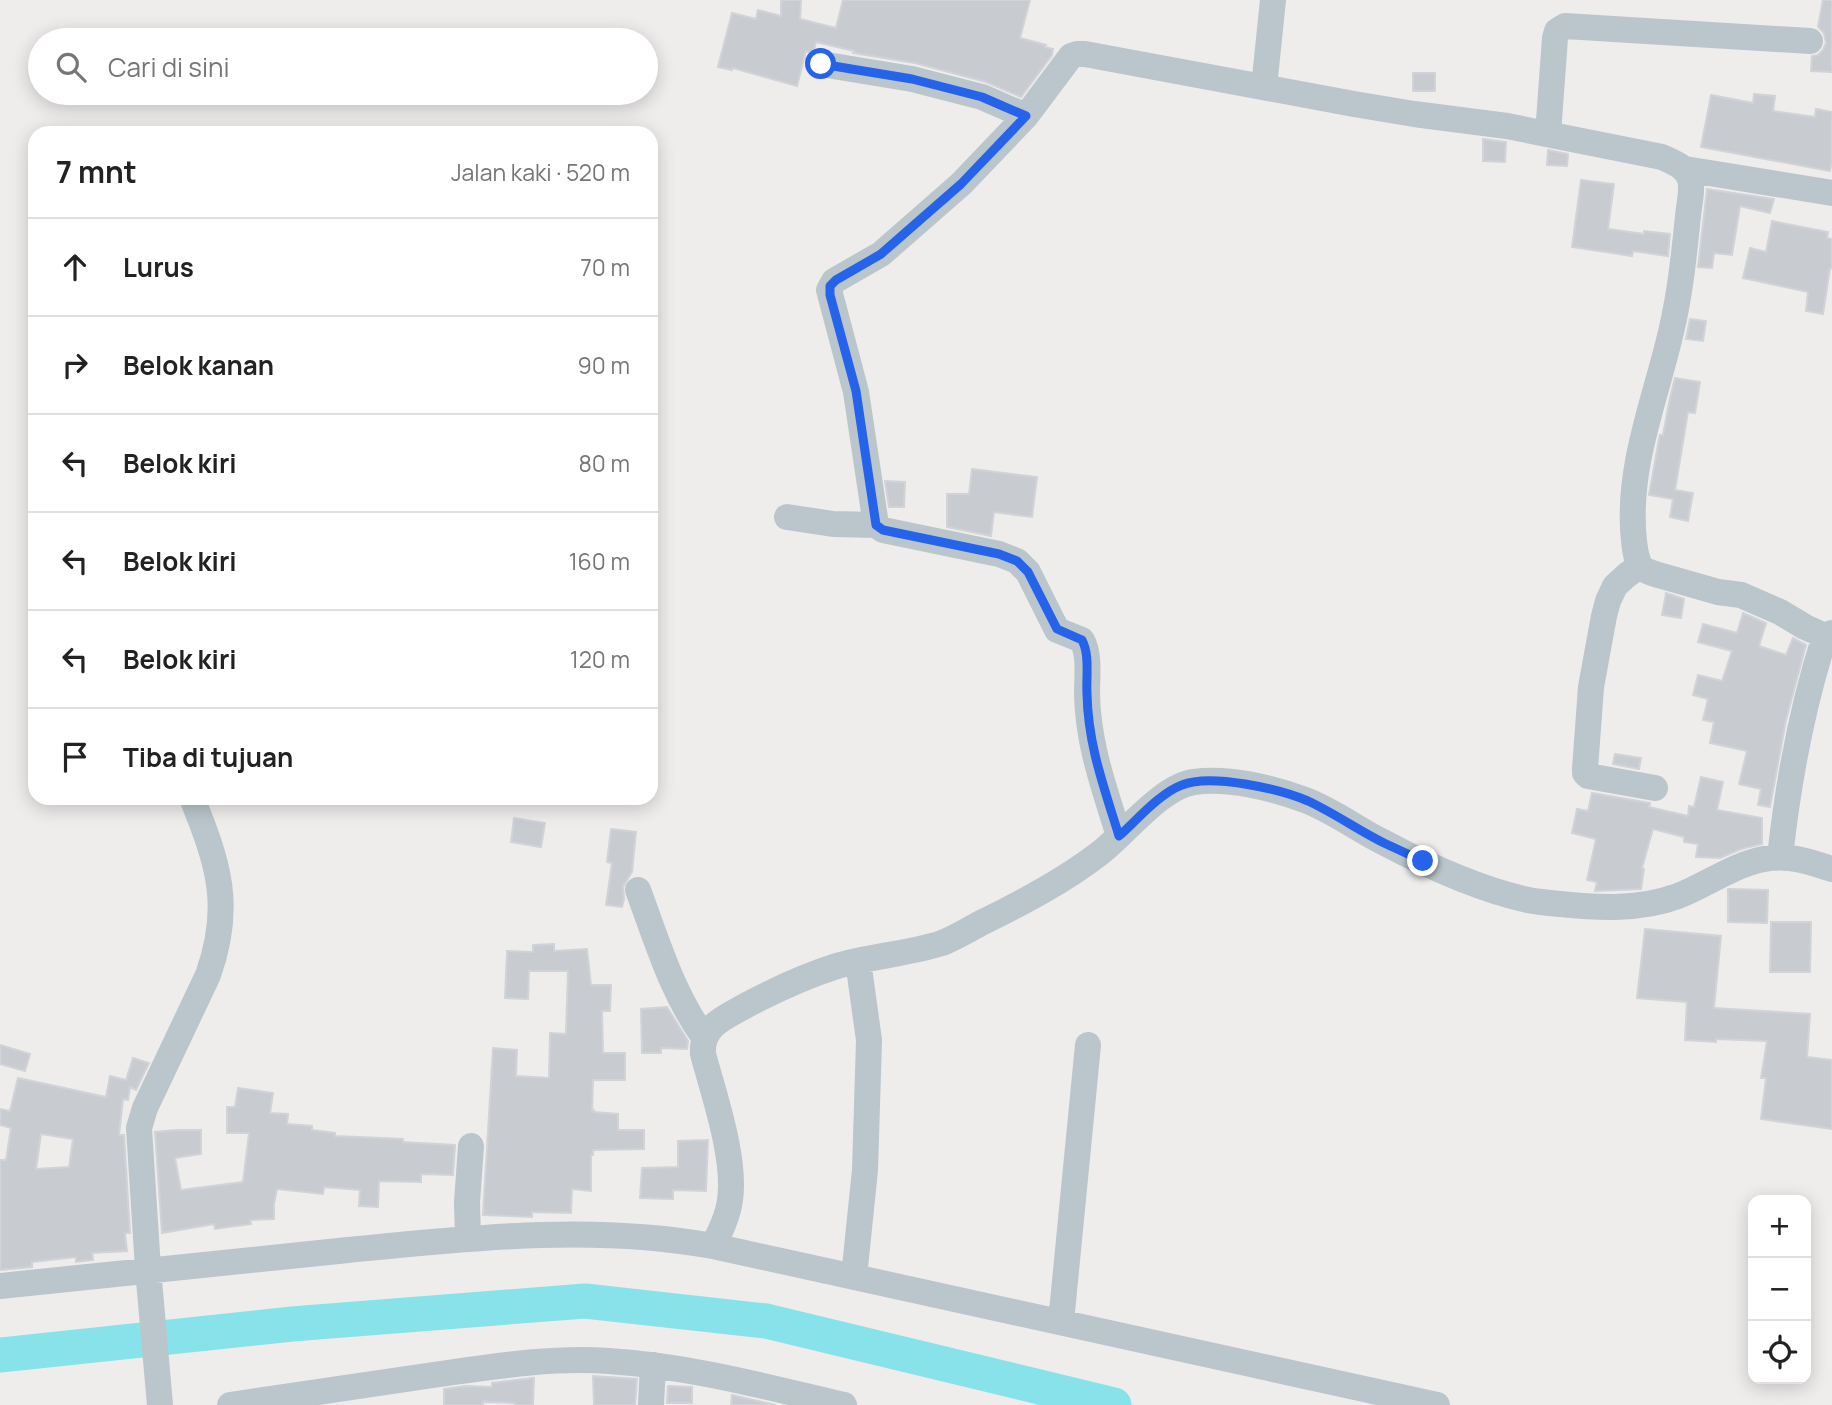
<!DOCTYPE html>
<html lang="id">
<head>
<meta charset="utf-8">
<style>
	body { margin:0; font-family:Manrope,sans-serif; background:#f6f6f6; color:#222 }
	.controls { position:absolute; right:21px; bottom:21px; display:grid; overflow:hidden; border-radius:14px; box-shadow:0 4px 18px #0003 }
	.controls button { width:63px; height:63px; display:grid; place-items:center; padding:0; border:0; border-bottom:2px solid #e0e0e0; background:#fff; color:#222; font:35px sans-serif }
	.stop { position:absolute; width:21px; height:21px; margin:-16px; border:5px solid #2563eb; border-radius:50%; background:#fff }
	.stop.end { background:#2563eb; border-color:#fff; box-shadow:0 2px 7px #0008 }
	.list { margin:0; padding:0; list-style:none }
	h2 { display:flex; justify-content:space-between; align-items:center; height:91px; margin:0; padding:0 28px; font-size:30px }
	h2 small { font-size:23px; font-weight:400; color:#767676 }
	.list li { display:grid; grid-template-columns:46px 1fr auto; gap:21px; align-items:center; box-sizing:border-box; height:98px; padding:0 28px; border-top:2px solid #e0e0e0 }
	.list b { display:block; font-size:26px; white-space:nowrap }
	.list em { font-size:23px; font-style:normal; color:#767676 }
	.icon { flex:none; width:38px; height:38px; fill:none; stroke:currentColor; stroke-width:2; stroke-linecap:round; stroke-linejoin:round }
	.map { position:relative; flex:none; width:1832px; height:1405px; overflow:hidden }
	.search { position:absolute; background:#fff; box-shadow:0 4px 18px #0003; left:28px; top:28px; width:630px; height:77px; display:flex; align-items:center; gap:18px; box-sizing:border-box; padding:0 24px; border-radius:38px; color:#767676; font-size:26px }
	.panel { position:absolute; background:#fff; box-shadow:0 4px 18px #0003; left:28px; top:126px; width:630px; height:679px; border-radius:21px }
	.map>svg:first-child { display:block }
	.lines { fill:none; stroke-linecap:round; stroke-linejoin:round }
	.river { stroke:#87e3e9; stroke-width:35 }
	.building { fill:#c8ccd1; stroke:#d0d3d7; stroke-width:2; fill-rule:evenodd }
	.minor { stroke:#bac6cb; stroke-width:26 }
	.route { stroke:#2563eb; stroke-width:9 }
</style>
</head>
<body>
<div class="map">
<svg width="1832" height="1405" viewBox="0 0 1832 1405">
	<rect width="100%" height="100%" fill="#efecec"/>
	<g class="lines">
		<!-- river -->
		<path class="river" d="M0,1355L292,1324L585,1301L766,1321L1114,1405"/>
	</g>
	<!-- building -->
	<path class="building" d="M781,0H801L800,19L836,28L843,0H1030L1020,38L1046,45L1045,47L1053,49L1052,55L1021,97L986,82L915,63L853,53L854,51L816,42L814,50L811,53L806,51L797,86L733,68L732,70L718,67L732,13L756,19L758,10L781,16Z
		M1823,0H1832V72L1811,71L1812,56L1818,55L1823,50L1826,43L1824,33L1818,27Z
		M1413,73H1435V91H1413Z
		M1754,94L1775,96L1773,111L1815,117L1816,109L1832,112V161L1830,171L1701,147L1711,95L1753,103Z
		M1483,139L1506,142L1505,162L1483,161Z
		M1548,150L1568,154L1567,166L1547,165Z
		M1581,180L1614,184L1608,229L1644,234V231L1670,234L1668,256L1633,251L1632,256L1572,247Z
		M1707,189L1774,199L1770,213L1740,206L1732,255L1714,253L1712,268L1698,267Z
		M1772,221L1828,232L1827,238L1832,239V268H1830L1823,314L1806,311L1808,292L1743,278L1750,248L1766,252Z
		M1690,319L1706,321L1703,341L1686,339Z
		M1675,378L1700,382L1695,413L1688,412L1675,490L1693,493L1688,521L1670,517L1673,499L1649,495L1659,439L1660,435H1663L1670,398Z
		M972,469L1037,477L1032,517L994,512L991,536L947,527V494H969Z
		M885,481L905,482L904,507H889Z
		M1666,593L1684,599L1681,618L1662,615Z
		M1743,613L1766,623L1759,646L1786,655L1793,638L1806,645L1786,720L1770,807L1758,805L1761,789L1739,784L1747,751L1710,743L1714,722L1703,720L1708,699L1693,695L1698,675L1722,681L1732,651L1698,642L1703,624L1737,633Z
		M1615,754L1641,758L1639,769L1613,764Z
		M1701,777L1723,782L1717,810L1762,818V844L1741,849L1720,858L1696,857L1698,844L1684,842V837L1653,829L1642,868L1644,869L1641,889L1595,891L1597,882L1587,880L1596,839L1572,833L1577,809L1588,811L1592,793L1650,803L1649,807L1688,816L1689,806L1694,807Z
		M514,818L545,823L541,847L511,842Z
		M611,829L636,832L632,872L623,887L624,899L622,907L606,905L612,863L607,862Z
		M1728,889L1768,890L1767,923L1728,922Z
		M1771,922H1811L1810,972H1770Z
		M1645,929L1721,936L1714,1008L1810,1014L1807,1057L1832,1060V1129L1761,1119L1766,1078H1761L1767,1041L1716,1039V1042L1685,1040L1687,1002L1637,998Z
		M554,944V951L587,949L591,985H611L610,1011H602L603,1053H625V1080H593L592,1110H594V1112L618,1114V1130H644V1149L593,1150V1155H591V1191L572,1189L571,1213L532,1212V1217L483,1215L493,1048L517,1050L516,1076L549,1078L550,1033L566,1034L568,971H529L528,999L505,998L507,951L533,952V945Z
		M667,1007L688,1041L687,1049L661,1048V1053H642L641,1009Z
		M0,1045L30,1054L25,1071L0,1064Z
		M133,1058L149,1063L136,1090L130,1087L128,1100L123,1099L119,1135H124L130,1233H125L127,1251L92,1253L93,1260L76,1262V1257L32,1262V1267L0,1270V1160H6L11,1128L0,1125V1109L10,1111L18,1078L106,1097L110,1076L126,1080ZM41,1134L73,1139L69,1167L36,1169Z
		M238,1088L273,1093L270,1113L288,1114L287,1124L312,1126V1130L335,1133V1136L403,1139V1142L455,1145L453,1175L421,1174V1182L379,1181L378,1207L359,1206L360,1190L324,1187L323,1194L277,1189L274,1204V1219L250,1220L251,1224L215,1229L214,1224L162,1233L155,1132L176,1130H201V1154L175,1158L181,1190L243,1182L249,1133H227V1107H235Z
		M708,1140L706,1191L673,1190V1199L640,1198L642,1168L678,1167V1141Z
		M593,1376L637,1379L635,1405H594Z
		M534,1378L533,1405H515V1403L483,1402V1405H444V1389L465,1386L492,1387V1383Z
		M668,1386L692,1387V1403H667Z
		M732,1395L753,1400L776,1405H731Z"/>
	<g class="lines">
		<!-- minor -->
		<path class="minor" d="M821,64L912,79L982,97L1026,116L1071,56L1077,54H1085L1354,104L1414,114L1507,126L1662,157C1673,162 1685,166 1690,179C1693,189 1689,205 1688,216C1684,255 1680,295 1671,332C1655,401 1626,469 1634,541C1635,549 1636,560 1641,567C1644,571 1650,572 1655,574L1718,592L1741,595L1780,612L1805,627L1825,636L1832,633
			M1264,87L1273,0
			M1026,116L961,184L881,254L834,281L829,290L856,392L876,525L883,530L999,554L1017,561L1028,572L1057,630L1082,640C1090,655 1087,677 1087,694C1088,745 1104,787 1119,836
			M1548,134L1555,38L1557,31L1565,26L1810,41
			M1685,169L1832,193
			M787,517L833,524L876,525
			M1640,566L1627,575L1615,586L1608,601L1604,616L1591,687L1585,769V773L1588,776L1655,788
			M1780,857C1788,783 1802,707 1825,636
			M638,890C657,941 672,993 704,1037
			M468,1238L467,1202L471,1146
			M713,1246C720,1232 728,1216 730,1200C736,1158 714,1095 703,1054C701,1026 724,1018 745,1006C775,990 805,976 837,966C871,956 908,954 942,943C955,938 968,930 981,923C1022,903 1064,881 1100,853C1126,833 1162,786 1194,782C1228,777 1273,788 1305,800C1332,810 1357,829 1383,842C1428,866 1478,889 1528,900C1538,902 1549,903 1560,904C1599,908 1640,910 1678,896C1714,882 1748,853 1789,858C1804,859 1818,865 1832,869
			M854,1277L865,1170L869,1040L858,961
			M0,1286C116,1273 232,1261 348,1250C470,1238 592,1224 713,1246L1437,1405
			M1061,1322L1088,1045
			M160,1405L148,1269L139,1128L145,1108L208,975C233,905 218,863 192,798
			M230,1405C300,1394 370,1384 440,1374C496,1366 553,1357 609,1361C689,1366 767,1387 844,1405
			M651,1405L653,1365"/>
	</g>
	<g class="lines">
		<!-- route -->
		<path class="route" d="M821,64L912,79L982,97L1026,116L961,184L881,254L836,280L830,286V295L856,391L876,525L883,530L999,554L1017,561L1028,572L1057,629L1082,640C1090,655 1086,677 1087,694C1088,745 1104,787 1119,836C1137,820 1160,793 1182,785C1211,773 1279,789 1308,801C1334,813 1358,830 1384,843C1397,849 1410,855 1423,861"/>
	</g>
</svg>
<div class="controls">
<button>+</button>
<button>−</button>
<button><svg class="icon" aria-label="locate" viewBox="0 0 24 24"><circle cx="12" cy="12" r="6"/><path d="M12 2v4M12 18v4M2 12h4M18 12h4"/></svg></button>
</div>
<div class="stop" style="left:821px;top:64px"></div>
<div class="stop end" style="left:1423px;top:861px"></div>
<div class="search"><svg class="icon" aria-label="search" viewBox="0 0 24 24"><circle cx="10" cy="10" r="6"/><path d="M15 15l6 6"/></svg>Cari di sini</div>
<section class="panel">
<h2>7 mnt<small>Jalan kaki · 520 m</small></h2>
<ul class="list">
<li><svg class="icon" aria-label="ahead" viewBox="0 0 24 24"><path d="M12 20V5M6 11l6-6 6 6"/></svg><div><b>Lurus</b></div><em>70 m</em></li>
<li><svg class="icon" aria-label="right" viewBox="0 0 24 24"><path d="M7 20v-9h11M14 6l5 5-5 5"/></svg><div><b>Belok kanan</b></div><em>90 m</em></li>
<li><svg class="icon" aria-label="left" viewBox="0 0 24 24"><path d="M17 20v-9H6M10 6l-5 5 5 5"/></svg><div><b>Belok kiri</b></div><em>80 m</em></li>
<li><svg class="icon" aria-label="left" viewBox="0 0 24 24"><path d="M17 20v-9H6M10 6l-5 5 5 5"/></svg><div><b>Belok kiri</b></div><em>160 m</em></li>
<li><svg class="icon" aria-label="left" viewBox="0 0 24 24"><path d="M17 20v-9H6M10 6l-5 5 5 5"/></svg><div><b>Belok kiri</b></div><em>120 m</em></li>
<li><svg class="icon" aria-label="arrive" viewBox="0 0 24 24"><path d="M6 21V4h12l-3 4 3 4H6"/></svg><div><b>Tiba di tujuan</b></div></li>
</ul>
</section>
</div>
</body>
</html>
